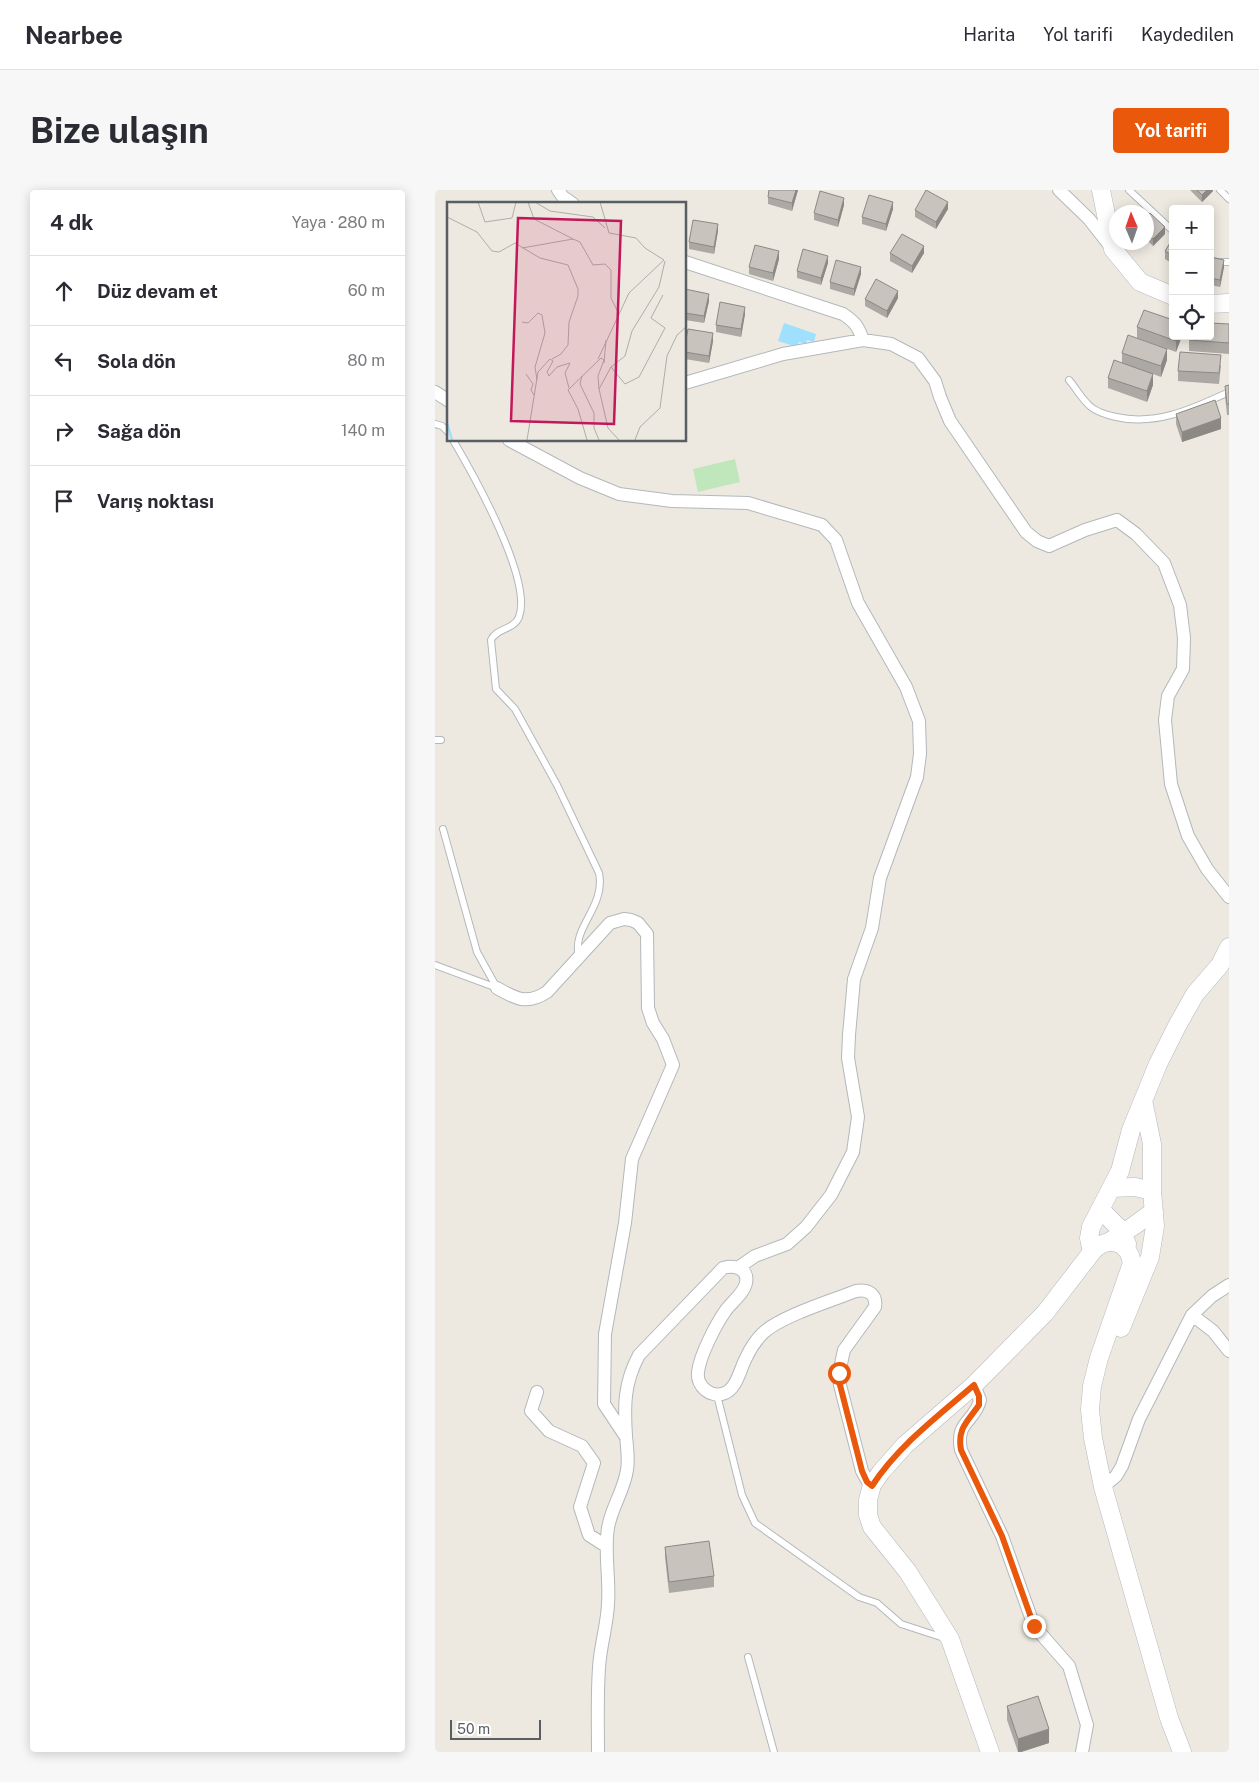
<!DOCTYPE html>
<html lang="tr">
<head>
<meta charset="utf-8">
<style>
	body { margin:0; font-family:"Public Sans",sans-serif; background:#f7f7f7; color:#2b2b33 }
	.controls { position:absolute; right:15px; top:15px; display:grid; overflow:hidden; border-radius:5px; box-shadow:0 2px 12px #0003 }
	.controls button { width:45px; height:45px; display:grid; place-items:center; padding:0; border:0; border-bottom:1px solid #e1e1e2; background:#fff; color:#2b2b33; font:25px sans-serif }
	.compass { position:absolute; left:674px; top:15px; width:45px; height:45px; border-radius:50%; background:#fff; box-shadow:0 2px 12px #0003; rotate:358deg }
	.scale { position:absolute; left:15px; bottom:12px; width:91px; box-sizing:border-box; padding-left:5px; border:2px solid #595e63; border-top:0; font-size:14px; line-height:18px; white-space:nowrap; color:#595e63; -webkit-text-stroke:4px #fff; paint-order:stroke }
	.stop { position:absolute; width:15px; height:15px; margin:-11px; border:4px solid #ea580c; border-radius:50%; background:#fff }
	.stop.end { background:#ea580c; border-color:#fff; box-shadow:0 1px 5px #0008 }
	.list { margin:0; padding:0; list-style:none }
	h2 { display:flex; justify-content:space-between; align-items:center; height:65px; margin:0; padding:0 20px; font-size:21px }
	h2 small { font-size:16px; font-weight:400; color:#7c7c81 }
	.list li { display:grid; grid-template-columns:32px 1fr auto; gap:15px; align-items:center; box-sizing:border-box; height:70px; padding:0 20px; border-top:1px solid #e1e1e2 }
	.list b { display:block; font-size:19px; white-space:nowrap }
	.list em { font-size:16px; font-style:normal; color:#7c7c81 }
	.icon { flex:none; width:28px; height:28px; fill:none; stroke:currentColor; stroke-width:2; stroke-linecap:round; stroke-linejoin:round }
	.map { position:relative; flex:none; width:794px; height:1562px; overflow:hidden; border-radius:5px }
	header { display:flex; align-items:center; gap:30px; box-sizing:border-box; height:70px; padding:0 25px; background:#fff; border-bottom:1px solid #e1e1e2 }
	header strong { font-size:24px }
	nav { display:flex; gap:28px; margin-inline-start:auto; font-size:18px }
	.intro { display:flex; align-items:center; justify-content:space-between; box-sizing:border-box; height:120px; padding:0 30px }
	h1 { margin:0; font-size:35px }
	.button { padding:12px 22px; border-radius:5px; background:#ea580c; color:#fff; font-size:18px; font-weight:700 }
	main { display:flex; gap:30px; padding:0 30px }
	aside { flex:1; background:#fff; border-radius:5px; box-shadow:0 2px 12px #0003 }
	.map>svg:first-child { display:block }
	.green { fill:#c0e7bb }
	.water { fill:#9fe0ff }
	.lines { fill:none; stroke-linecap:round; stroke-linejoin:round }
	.lane-casing { stroke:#b3b8bc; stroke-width:8 }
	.street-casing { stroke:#b3b8bc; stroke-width:14 }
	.secondary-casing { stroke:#b4b9be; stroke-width:19 }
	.lane { stroke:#fff; stroke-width:6 }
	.street { stroke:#fff; stroke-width:12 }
	.secondary { stroke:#fff; stroke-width:18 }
	.wall { fill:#aca8a3 }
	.shaded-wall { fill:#8c8884 }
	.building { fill:#c8c3bd; stroke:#8c8884 }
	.route { stroke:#ea580c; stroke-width:6 }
	.inset-river { fill:none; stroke:#9fe0ff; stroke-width:2.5 }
	.inset-road { fill:none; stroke:#aeadaa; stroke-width:1 }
	.view { fill:#c2185b; fill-opacity:0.15; stroke:#c2185b; stroke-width:2.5 }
	.inset-edge { fill:none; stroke:#595e63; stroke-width:2.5 }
</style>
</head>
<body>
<header>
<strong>Nearbee</strong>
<nav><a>Harita</a><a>Yol tarifi</a><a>Kaydedilen</a></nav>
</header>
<div class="intro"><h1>Bize ulaşın</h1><a class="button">Yol tarifi</a></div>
<main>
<aside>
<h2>4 dk<small>Yaya · 280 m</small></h2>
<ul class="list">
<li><svg class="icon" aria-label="ahead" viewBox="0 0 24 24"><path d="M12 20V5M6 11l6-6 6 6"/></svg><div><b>Düz devam et</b></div><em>60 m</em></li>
<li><svg class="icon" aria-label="left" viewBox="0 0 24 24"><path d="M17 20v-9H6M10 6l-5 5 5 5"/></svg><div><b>Sola dön</b></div><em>80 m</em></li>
<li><svg class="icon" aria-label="right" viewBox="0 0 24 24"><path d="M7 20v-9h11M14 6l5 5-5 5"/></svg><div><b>Sağa dön</b></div><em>140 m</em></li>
<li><svg class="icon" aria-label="arrive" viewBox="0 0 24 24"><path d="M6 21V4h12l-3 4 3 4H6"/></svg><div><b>Varış noktası</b></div></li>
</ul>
</aside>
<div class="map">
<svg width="794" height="1562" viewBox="0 0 794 1562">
	<rect width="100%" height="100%" fill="#ede9e0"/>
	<!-- green -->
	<path class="green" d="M300,269L305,292L263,302L258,279Z"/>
	<!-- water -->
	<path class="water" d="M349,133L381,144L379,152L372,150L371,154L364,152L362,157L343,151Z"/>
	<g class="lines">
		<defs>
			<path id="lane" d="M694,0L738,41
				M785,0L794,9
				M775,71L782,72H794
				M634,190C641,198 647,210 656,217C662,222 672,225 681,227C722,236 757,219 794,202
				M0,234L7,236L14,243
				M18,250C38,284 98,390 84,427C79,440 61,438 56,450L61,499L80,519L122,595L164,683C171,717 136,738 144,766
				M0,550H6
				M8,639L42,762L62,798
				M0,775L62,798
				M282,1205L307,1305L320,1333L424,1407L442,1413L466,1434L509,1448
				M313,1467L339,1562"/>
			<path id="street" d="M123,0L128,7L138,14
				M624,0L654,29L676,57
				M250,72L408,124C420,132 423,136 428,150
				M250,193L348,164L428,150L456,154L483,168L500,191L505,207L515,231L591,342L602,351L614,356L650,340L682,330L701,344L729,373L745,415L749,448L748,479L733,506L730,530L736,594L753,646L772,679L794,707
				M0,202L14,211
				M74,250L145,288L184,304L237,311L313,313L387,335L401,350L423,413L471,497L484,531L485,564L482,587L445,688L437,738L419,789L414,845L413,868L423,927L418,962L396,1005L371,1037L352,1054L320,1066L304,1077
				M62,798C81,809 92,815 112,802L175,733L189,729L196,730L203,733L212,744L213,818L218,833L228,849L238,875L197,969L190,1033L170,1144L169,1214L191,1247
				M757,1125L777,1106L794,1095
				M539,1195L545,1210C540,1232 520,1231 526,1260L567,1346L599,1436L634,1476L652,1535L647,1562
				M102,1202L96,1221L114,1241L147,1256L159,1273L145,1317L154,1345L171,1356
				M668,1297L681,1286L687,1276L704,1229L757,1125L778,1141L794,1161
				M163,1562C163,1534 162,1506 164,1478C165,1457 172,1436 173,1414C175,1389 169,1363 173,1338C176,1318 189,1301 192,1280C194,1269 192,1258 191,1246C189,1215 189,1193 204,1165L288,1078C299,1075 314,1078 311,1093C309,1103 297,1112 291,1120C281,1134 265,1165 263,1182C261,1196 276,1209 290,1203C302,1198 305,1179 311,1168C315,1159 321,1150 328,1143C346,1126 396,1111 421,1101C433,1099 442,1104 440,1117L409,1160L404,1183L405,1195L427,1281L433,1292L437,1295"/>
			<path id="secondary" d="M666,0L678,59L705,92L738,106
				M775,114L794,113
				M677,998L700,997L717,1001
				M665,1019L684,1038L692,1054
				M674,1052L700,1035L719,1021
				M657,1062L654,1048L656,1037L685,981L696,940L723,874L742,836L760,804L785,775L794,757
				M686,1138L715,1067L720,1036L717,1001V954L708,910
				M555,1562L515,1449L473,1382L437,1337L433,1325V1310L437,1295L446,1282L470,1255L539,1195L610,1123L657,1062C672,1045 693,1050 697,1073L664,1168L657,1196L655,1220L658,1248L668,1297L734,1528L747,1562"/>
		</defs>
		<!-- lane casing -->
		<use href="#lane" class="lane-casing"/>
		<!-- street casing -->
		<use href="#street" class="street-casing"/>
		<!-- secondary casing -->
		<use href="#secondary" class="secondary-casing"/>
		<!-- lane -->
		<use href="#lane" class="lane"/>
		<!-- street -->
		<use href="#street" class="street"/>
		<!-- secondary -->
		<use href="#secondary" class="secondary"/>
	</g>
	<!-- wall -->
	<path class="wall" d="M334,0H363L357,21L333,14V7Z
		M755,0H778V1L767,12Z
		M409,15L403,37L379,30V23Z
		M458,19L451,41L427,34V27Z
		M513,19L501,39L480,27V20Z
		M712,27L730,44L718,56L712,50Z
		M283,41L279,64L254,59V52Z
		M738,48V74L730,69V61Z
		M455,63H489L477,83L455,71Z
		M775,67L789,77L785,97L775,95Z
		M344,69L338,91L314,84V77Z
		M393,73L386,95L362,88V81Z
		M426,84L419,106L395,99V92Z
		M250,99L274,111L269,133L250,130Z
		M463,108L452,128L430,116V109Z
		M310,124L306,147L281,142V135Z
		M794,134V164L754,161V150Z
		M702,137L738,146H747L741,162L702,148Z
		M278,151L274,173L250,169V155Z
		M687,163L732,170L726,187L718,184V195L712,212L673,198V188L687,173Z
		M786,175L784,194L743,191V181Z
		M794,195V225H792L790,206V196Z
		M741,224L786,239L747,252L741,234Z
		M230,1357L279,1386V1397L234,1403L230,1367Z
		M572,1516L614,1553L586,1562H583L572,1530Z"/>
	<!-- shaded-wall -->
	<path class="shaded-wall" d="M361,0H363L357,21V13Z
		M772,0H778V1L767,12V5Z
		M409,8V15L403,37V30Z
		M458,12V19L451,41V34Z
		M513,12V19L501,39V32Z
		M283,34V41L279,64V57Z
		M730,37V44L718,56V49Z
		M489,56V63L477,83V76Z
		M344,61V69L338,91V83Z
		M393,66V73L386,95V88Z
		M789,70V77L785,97V90Z
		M426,77V84L419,106V99Z
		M463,101V108L452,128V121Z
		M274,104V111L269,133V126Z
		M310,117V124L306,147V139Z
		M278,143V151L274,173V166Z
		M743,146H747L741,162V151Z
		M732,159V170L726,187V176Z
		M718,184V195L712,212V201Z
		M786,228V239L747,252V242Z
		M614,1539V1553L586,1562H583V1549Z"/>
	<!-- building -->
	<path class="building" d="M334,0H361L357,13L333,7Z
		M491,0L513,12L501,32L480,20Z
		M762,0H772L767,5Z
		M385,1L409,8L403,30L379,23Z
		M434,5L458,12L451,34L427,27Z
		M715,23L730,37L718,49L712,43V27Z
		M258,30L283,34L279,57L254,52Z
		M467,44L489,56L477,76L455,63Z
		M738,48V66L730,61Z
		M320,55L344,61L338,83L314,77Z
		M368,59L393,66L386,88L362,81Z
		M775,67L789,70L785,90L775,88Z
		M401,70L426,77L419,99L395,92Z
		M441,89L463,101L452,121L430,109Z
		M250,99L274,104L269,126L250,123Z
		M285,112L310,117L306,139L281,135Z
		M709,120L738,130V146H743L741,151L702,137Z
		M775,133L794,134V153L754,150V146H775Z
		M253,139L278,143L274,166L250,162V155Z
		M693,145L732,159L726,176L687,163Z
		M745,162L786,165L784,183L743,181Z
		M679,170L718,184L712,201L673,188Z
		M794,195V214H792L790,196Z
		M780,210L786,228L747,242L741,224Z
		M274,1351L279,1386L234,1392L230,1357Z
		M603,1506L614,1539L583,1549L572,1516Z"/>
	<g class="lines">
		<!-- route -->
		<path class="route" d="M404,1183L405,1195L427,1281L432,1292L437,1296C463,1256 503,1226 539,1195L544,1206V1215C533,1231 522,1238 526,1260L567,1346L599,1436"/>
	</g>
	<!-- overview -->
	<g transform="translate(12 12)">
		<rect width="239" height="239" fill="#ede9e0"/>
		<path class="inset-river" d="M0,221L5,238"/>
		<path class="inset-road" d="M31,0L38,20L65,16L69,0M81,0L87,17L126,37M88,0L103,9L146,15L158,26M0,15L30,30L45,49L52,50L68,41L93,56L121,63L131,87V94L122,120L121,143L114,152L105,157M75,46L126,37L133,40L146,63L158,62L164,68V96L172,112M75,120L81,121L91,111L95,113L98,131L88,165L90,178M151,157L182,91L217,58L198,46L189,36L162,31L153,0M157,161L159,138M164,165L178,154L185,129L212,85L218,59M79,172L86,182L84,188L87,193M135,174L133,182L147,211V226L152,238M122,186L118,171L123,161M152,187L164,165L178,182L192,175L218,126L204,116L216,93M80,238L91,170L103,157L106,159L100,170L102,174L110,165L123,161M140,238L131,207L121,188L154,156L157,158L151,174L152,187L161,226L172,238M188,238L193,225L213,206L220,154L230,133L239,125"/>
		<path class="view" d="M71,16L174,19L167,222L64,219Z"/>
		<rect width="239" height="239" class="inset-edge"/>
	</g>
</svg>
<div class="controls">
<button>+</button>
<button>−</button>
<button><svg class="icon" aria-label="locate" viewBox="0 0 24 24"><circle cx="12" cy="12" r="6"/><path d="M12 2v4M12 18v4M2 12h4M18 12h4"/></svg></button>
</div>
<svg class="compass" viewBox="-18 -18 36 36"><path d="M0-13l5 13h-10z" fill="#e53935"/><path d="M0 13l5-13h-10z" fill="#7c7c81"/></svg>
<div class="scale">50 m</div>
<div class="stop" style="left:404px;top:1183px"></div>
<div class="stop end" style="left:599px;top:1436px"></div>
</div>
</main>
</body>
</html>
